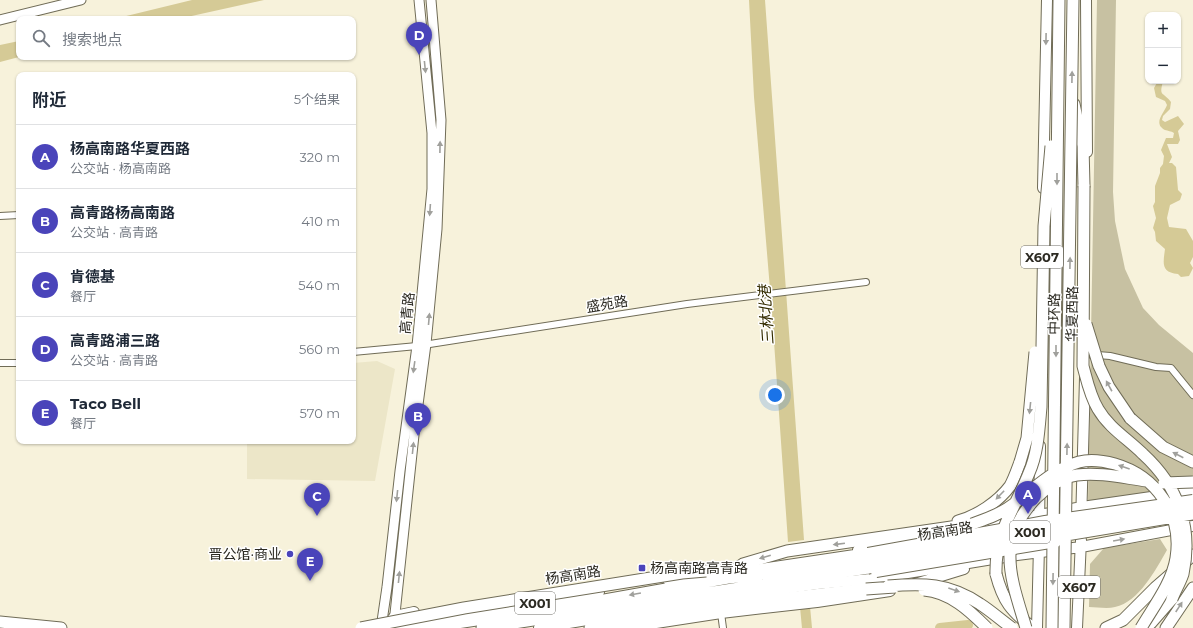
<!DOCTYPE html>
<html lang="zh">
<head>
<meta charset="utf-8">
<style>
	body { margin:0; font-family:Montserrat,"Noto Sans SC",sans-serif; background:#f6f6f7; color:#1f2937 }
	.controls { position:absolute; right:12px; top:12px; display:grid; overflow:hidden; border-radius:8px; box-shadow:0 1px 3px #0004 }
	.controls button { width:36px; height:36px; display:grid; place-items:center; padding:0; border:0; border-bottom:1px solid #e0e1e3; background:#fff; color:#1f2937; font:20px sans-serif }
	.you { position:absolute; left:775px; top:395px; width:14px; height:14px; margin:-10px; border:3px solid #fff; border-radius:50%; background:#1a73e8; box-shadow:0 0 0 6px #1a73e833 }
	.badge { display:grid; place-items:center; width:26px; height:26px; border-radius:50%; background:#4a44ba; color:#fff; font-size:13px; font-weight:700 }
	.pin { position:absolute; translate:-50% -33px; filter:drop-shadow(0 1px 2px #0008) }
	.pin::after { content:''; position:absolute; top:21px; width:14px; height:12px; background:inherit; clip-path:polygon(0 0,100% 0,50% 100%) }
	.list { margin:0; padding:0; list-style:none }
	h2 { display:flex; justify-content:space-between; align-items:center; height:52px; margin:0; padding:0 16px; font-size:17px }
	h2 small { font-size:13px; font-weight:400; color:#747a83 }
	.list li { display:grid; grid-template-columns:26px 1fr auto; gap:12px; align-items:center; box-sizing:border-box; height:64px; padding:0 16px; border-top:1px solid #e0e1e3 }
	.list b { display:block; font-size:15px; white-space:nowrap }
	.list p { margin:0; font-size:13px; white-space:nowrap; color:#747a83 }
	.list em { font-size:13px; font-style:normal; color:#747a83 }
	.icon { flex:none; width:22px; height:22px; fill:none; stroke:currentColor; stroke-width:2; stroke-linecap:round; stroke-linejoin:round }
	.map { position:relative; flex:none; width:1193px; height:628px; overflow:hidden }
	.search { position:absolute; background:#fff; box-shadow:0 1px 3px #0004; left:16px; top:16px; width:340px; height:44px; display:flex; align-items:center; gap:10px; box-sizing:border-box; padding:0 14px; border-radius:8px; color:#747a83; font-size:15px }
	.panel { position:absolute; background:#fff; box-shadow:0 1px 3px #0004; left:16px; top:72px; width:340px; height:372px; border-radius:8px }
	.map>svg:first-child { display:block }
	.built { fill:#ece6c8 }
	.green { fill:#c7c1a2 }
	.water { fill:#d5ca96 }
	.lines { fill:none; stroke-linecap:round; stroke-linejoin:round }
	.river { stroke:#d5ca96; stroke-width:10 }
	.minor-casing { stroke:#706c57; stroke-width:8 }
	.secondary-casing { stroke:#706c57; stroke-width:11 }
	.primary-casing { stroke:#706c57; stroke-width:12 }
	.trunk-casing { stroke:#706c57; stroke-width:13 }
	.minor { stroke:#fff; stroke-width:6 }
	.secondary { stroke:#fff; stroke-width:9 }
	.primary { stroke:#fff; stroke-width:10 }
	.trunk { stroke:#fff; stroke-width:11 }
	.primary-bridge-casing { stroke:#706c57; stroke-width:12; stroke-linecap:butt }
	.trunk-bridge-casing { stroke:#706c57; stroke-width:13; stroke-linecap:butt }
	.primary-bridge { stroke:#fff; stroke-width:10 }
	.trunk-bridge { stroke:#fff; stroke-width:11 }
	.oneway { fill:#a0a09c }
	.poi-dot { fill:#4a44ba; stroke:#fff; stroke-width:1.5 }
	.labels { text-anchor:middle; dominant-baseline:central; stroke-width:3; stroke-linejoin:round; paint-order:stroke }
	.shield { fill:#fff; stroke:#6c6b65; stroke-width:1 }
	.shield-label { font-size:13px; font-weight:bold; fill:#2d2b23 }
	.street-label { font-size:14px; fill:#2d2b23; stroke:#fff }
	.poi-label { font-size:14px; fill:#2d2b23; stroke:#fff; text-anchor:end }
	.water-label { font-size:15px; font-style:italic; fill:#342c01; stroke:#fff }
</style>
</head>
<body>
<div class="map">
<svg width="1193" height="628" viewBox="0 0 1193 628">
	<rect width="100%" height="100%" fill="#f7f2db"/>
	<!-- built -->
	<path class="built" d="M377,361L395,369L375,481L247,479V441H353V363Z"/>
	<!-- green -->
	<path class="green" d="M1097,0H1116L1113,192L1115,221L1125,269L1143,308L1159,325L1193,353V488L1088,502Z
		M1160,539L1167,550C1156,569 1139,602 1115,607C1107,609 1097,607 1089,607L1090,564L1104,548Z"/>
	<!-- water -->
	<path class="water" d="M192,0H264L178,19H114Z
		M749,0H765L804,540L788,542L772,313L754,97Z
		M19,41V57L0,62V45Z
		M1158,81H1163C1159,97 1162,91 1171,102L1170,109L1163,116L1162,120L1165,122L1178,116L1184,124L1178,131L1180,140L1178,144H1167L1172,157L1169,163H1172L1176,167L1178,190L1182,194L1180,200L1170,205L1167,218L1169,227L1186,229L1193,241V257L1190,263L1193,268L1189,276L1181,277L1178,274C1161,272 1163,264 1165,249L1156,241L1155,232L1153,228L1156,218L1153,206L1155,202V186L1160,173V168L1163,164L1164,156L1161,150L1166,138H1173L1174,133C1171,131 1168,131 1165,130C1152,123 1165,112 1167,105L1165,101L1156,97L1154,88Z"/>
	<g class="lines">
		<!-- river -->
		<path class="river" d="M804,596L807,628
			M940,628L968,625"/>
		<defs>
			<path id="minor" d="M0,216L19,215
				M353,352L417,346L687,304L866,282
				M1085,354L1110,356L1156,367L1171,368L1193,395
				M0,363H19
				M721,613L723,628"/>
			<path id="secondary" d="M0,20L81,0
				M394,623L414,435L426,344L437,229L441,120L431,0
				M381,628L387,587L400,471L417,346L432,189V133L419,0"/>
			<path id="primary" d="M1086,0L1087,152
				M1043,188L1047,0
				M1081,524L1085,378
				M970,528L1082,507L1193,491
				M1039,530L1040,446
				M858,550L866,547L949,533
				M747,571L868,553
				M668,580L709,576
				M915,584L964,569
				M387,625L395,616L414,612
				M391,628L599,592
				M539,628L732,596L817,584L871,579L1017,555L1081,547L1193,526
				M624,628L721,613L817,602L890,591
				M1037,628L1039,546
				M1077,628L1081,540"/>
			<path id="trunk" d="M1074,104L1083,146L1084,186
				M1130,418L1163,447L1193,462
				M958,521C977,516 998,502 1010,486C1014,479 1017,470 1020,462
				M706,571L736,569
				M730,573L743,564L787,551L972,524
				M996,574C1003,601 1011,611 1033,628
				M0,622L61,628
				M424,628L582,604L728,578L787,572L868,559
				M482,628L868,568
				M590,628L751,602L866,589
				M1106,628L1123,620L1155,588L1193,555
				M1143,628L1151,623L1172,599
				M1166,628L1193,588"/>
		</defs>
		<!-- minor casing -->
		<use href="#minor" class="minor-casing"/>
		<!-- secondary casing -->
		<use href="#secondary" class="secondary-casing"/>
		<!-- primary casing -->
		<use href="#primary" class="primary-casing"/>
		<!-- trunk casing -->
		<use href="#trunk" class="trunk-casing"/>
		<!-- minor -->
		<use href="#minor" class="minor"/>
		<!-- secondary -->
		<use href="#secondary" class="secondary"/>
		<!-- primary -->
		<use href="#primary" class="primary"/>
		<!-- trunk -->
		<use href="#trunk" class="trunk"/>
		<defs>
			<path id="primary-bridge" d="M868,553L1045,521L1193,500
				M876,572L1056,542"/>
			<path id="trunk-bridge" d="M1084,186L1083,366C1087,381 1090,396 1098,409C1109,428 1128,439 1143,454C1178,486 1193,527 1183,574C1180,583 1175,591 1172,599
				M1086,324L1099,366L1109,387L1130,418
				M1020,462L1027,438L1035,352
				M1164,483L1193,482
				M972,524C986,519 999,515 1011,506C1033,490 1051,470 1079,462C1090,459 1104,461 1115,464C1156,476 1183,514 1176,558C1172,583 1154,606 1141,628
				M868,559L1193,505
				M868,568L1193,514
				M996,574C995,531 1014,511 1029,473C1038,453 1039,429 1041,407L1044,226L1051,146
				M888,586C923,583 949,583 980,604C991,611 1001,620 1012,628
				M866,589L895,587
				M924,590C950,592 970,611 987,628
				M361,628L464,608L682,573L706,571
				M1026,628C1011,578 995,541 1036,498C1046,488 1062,477 1077,475C1100,472 1124,478 1147,481
				M1052,628L1059,0
				M1064,628L1073,0"/>
		</defs>
		<!-- primary-bridge casing -->
		<use href="#primary-bridge" class="primary-bridge-casing"/>
		<!-- trunk-bridge casing -->
		<use href="#trunk-bridge" class="trunk-bridge-casing"/>
		<!-- primary-bridge -->
		<use href="#primary-bridge" class="primary-bridge"/>
		<!-- trunk-bridge -->
		<use href="#trunk-bridge" class="trunk-bridge"/>
	</g>
	<!-- one-way arrows -->
	<defs><path id="oneway-solid" d="M-6-.8H1V-3.2L6.5 0L1 3.2V.8H-6Z"/></defs>
	<g class="oneway">
		<use href="#oneway-solid" transform="translate(1046 39) rotate(91)"/>
		<use href="#oneway-solid" transform="translate(425 67) rotate(84)"/>
		<use href="#oneway-solid" transform="translate(1072 77) rotate(-89)"/>
		<use href="#oneway-solid" transform="translate(440 147) rotate(-89)"/>
		<use href="#oneway-solid" transform="translate(1057 179) rotate(90)"/>
		<use href="#oneway-solid" transform="translate(430 210) rotate(94)"/>
		<use href="#oneway-solid" transform="translate(1070 263) rotate(-89)"/>
		<use href="#oneway-solid" transform="translate(429 319) rotate(-85)"/>
		<use href="#oneway-solid" transform="translate(1056 351) rotate(90)"/>
		<use href="#oneway-solid" transform="translate(414 367) rotate(98)"/>
		<use href="#oneway-solid" transform="translate(1109 386) rotate(-119)"/>
		<use href="#oneway-solid" transform="translate(1030 408) rotate(96)"/>
		<use href="#oneway-solid" transform="translate(413 448) rotate(-84)"/>
		<use href="#oneway-solid" transform="translate(1067 449) rotate(-89)"/>
		<use href="#oneway-solid" transform="translate(1178 455) rotate(-153)"/>
		<use href="#oneway-solid" transform="translate(1124 467) rotate(-161)"/>
		<use href="#oneway-solid" transform="translate(1000 495) rotate(134)"/>
		<use href="#oneway-solid" transform="translate(397 496) rotate(96)"/>
		<use href="#oneway-solid" transform="translate(1119 540) rotate(-10)"/>
		<use href="#oneway-solid" transform="translate(839 544) rotate(173)"/>
		<use href="#oneway-solid" transform="translate(765 557) rotate(164)"/>
		<use href="#oneway-solid" transform="translate(399 577) rotate(-84)"/>
		<use href="#oneway-solid" transform="translate(1053 579) rotate(91)"/>
		<use href="#oneway-solid" transform="translate(954 590) rotate(19)"/>
		<use href="#oneway-solid" transform="translate(635 594) rotate(170)"/>
		<use href="#oneway-solid" transform="translate(1179 607) rotate(-57)"/>
	</g>
	<!-- markers -->
	<g class="poi-dot">
		<circle cx="290" cy="554" r="4"/>
		<rect x="638" y="564" width="8" height="8" rx="2"/>
	</g>
	<g class="labels">
		<!-- shield labels -->
		<g class="shield">
			<rect x="1021" y="246" width="42" height="22" rx="3"/>
			<rect x="1010" y="521" width="40" height="22" rx="3"/>
			<rect x="1058" y="576" width="42" height="22" rx="3"/>
			<rect x="515" y="592" width="40" height="22" rx="3"/>
		</g>
		<g class="shield-label">
			<text x="1042" y="257">X607</text>
			<text x="1030" y="532">X001</text>
			<text x="1079" y="587">X607</text>
			<text x="535" y="603">X001</text>
		</g>
		<!-- street labels -->
		<g class="street-label">
			<text transform="translate(607 304) rotate(-9)">盛苑路</text>
			<text transform="translate(407 313) rotate(-84)">高青路</text>
			<text transform="translate(1054 314) rotate(-89)">中环路</text>
			<text transform="translate(1072 314) rotate(-89)">华夏西路</text>
			<text transform="translate(945 531) rotate(-9)">杨高南路</text>
			<text transform="translate(573 575) rotate(-9)">杨高南路</text>
		</g>
		<!-- poi labels -->
		<g class="poi-label">
			<text x="282" y="554">晋公馆·商业</text>
			<text x="650" y="568" text-anchor="start">杨高南路高青路</text>
		</g>
		<!-- water labels -->
		<g class="water-label">
			<text transform="translate(766 315) rotate(-94)">三林北港</text>
		</g>
	</g>
</svg>
<div class="controls">
<button>+</button>
<button>−</button>
</div>
<div class="you"></div>
<div class="pin badge" style="left:1028px;top:514px">A</div>
<div class="pin badge" style="left:418px;top:436px">B</div>
<div class="pin badge" style="left:317px;top:516px">C</div>
<div class="pin badge" style="left:419px;top:55px">D</div>
<div class="pin badge" style="left:310px;top:581px">E</div>
<div class="search"><svg class="icon" aria-label="search" viewBox="0 0 24 24"><circle cx="10" cy="10" r="6"/><path d="M15 15l6 6"/></svg>搜索地点</div>
<section class="panel">
<h2>附近<small>5个结果</small></h2>
<ul class="list">
<li><span class="badge">A</span><div><b>杨高南路华夏西路</b><p>公交站 · 杨高南路</p></div><em>320 m</em></li>
<li><span class="badge">B</span><div><b>高青路杨高南路</b><p>公交站 · 高青路</p></div><em>410 m</em></li>
<li><span class="badge">C</span><div><b>肯德基</b><p>餐厅</p></div><em>540 m</em></li>
<li><span class="badge">D</span><div><b>高青路浦三路</b><p>公交站 · 高青路</p></div><em>560 m</em></li>
<li><span class="badge">E</span><div><b>Taco Bell</b><p>餐厅</p></div><em>570 m</em></li>
</ul>
</section>
</div>
</body>
</html>
